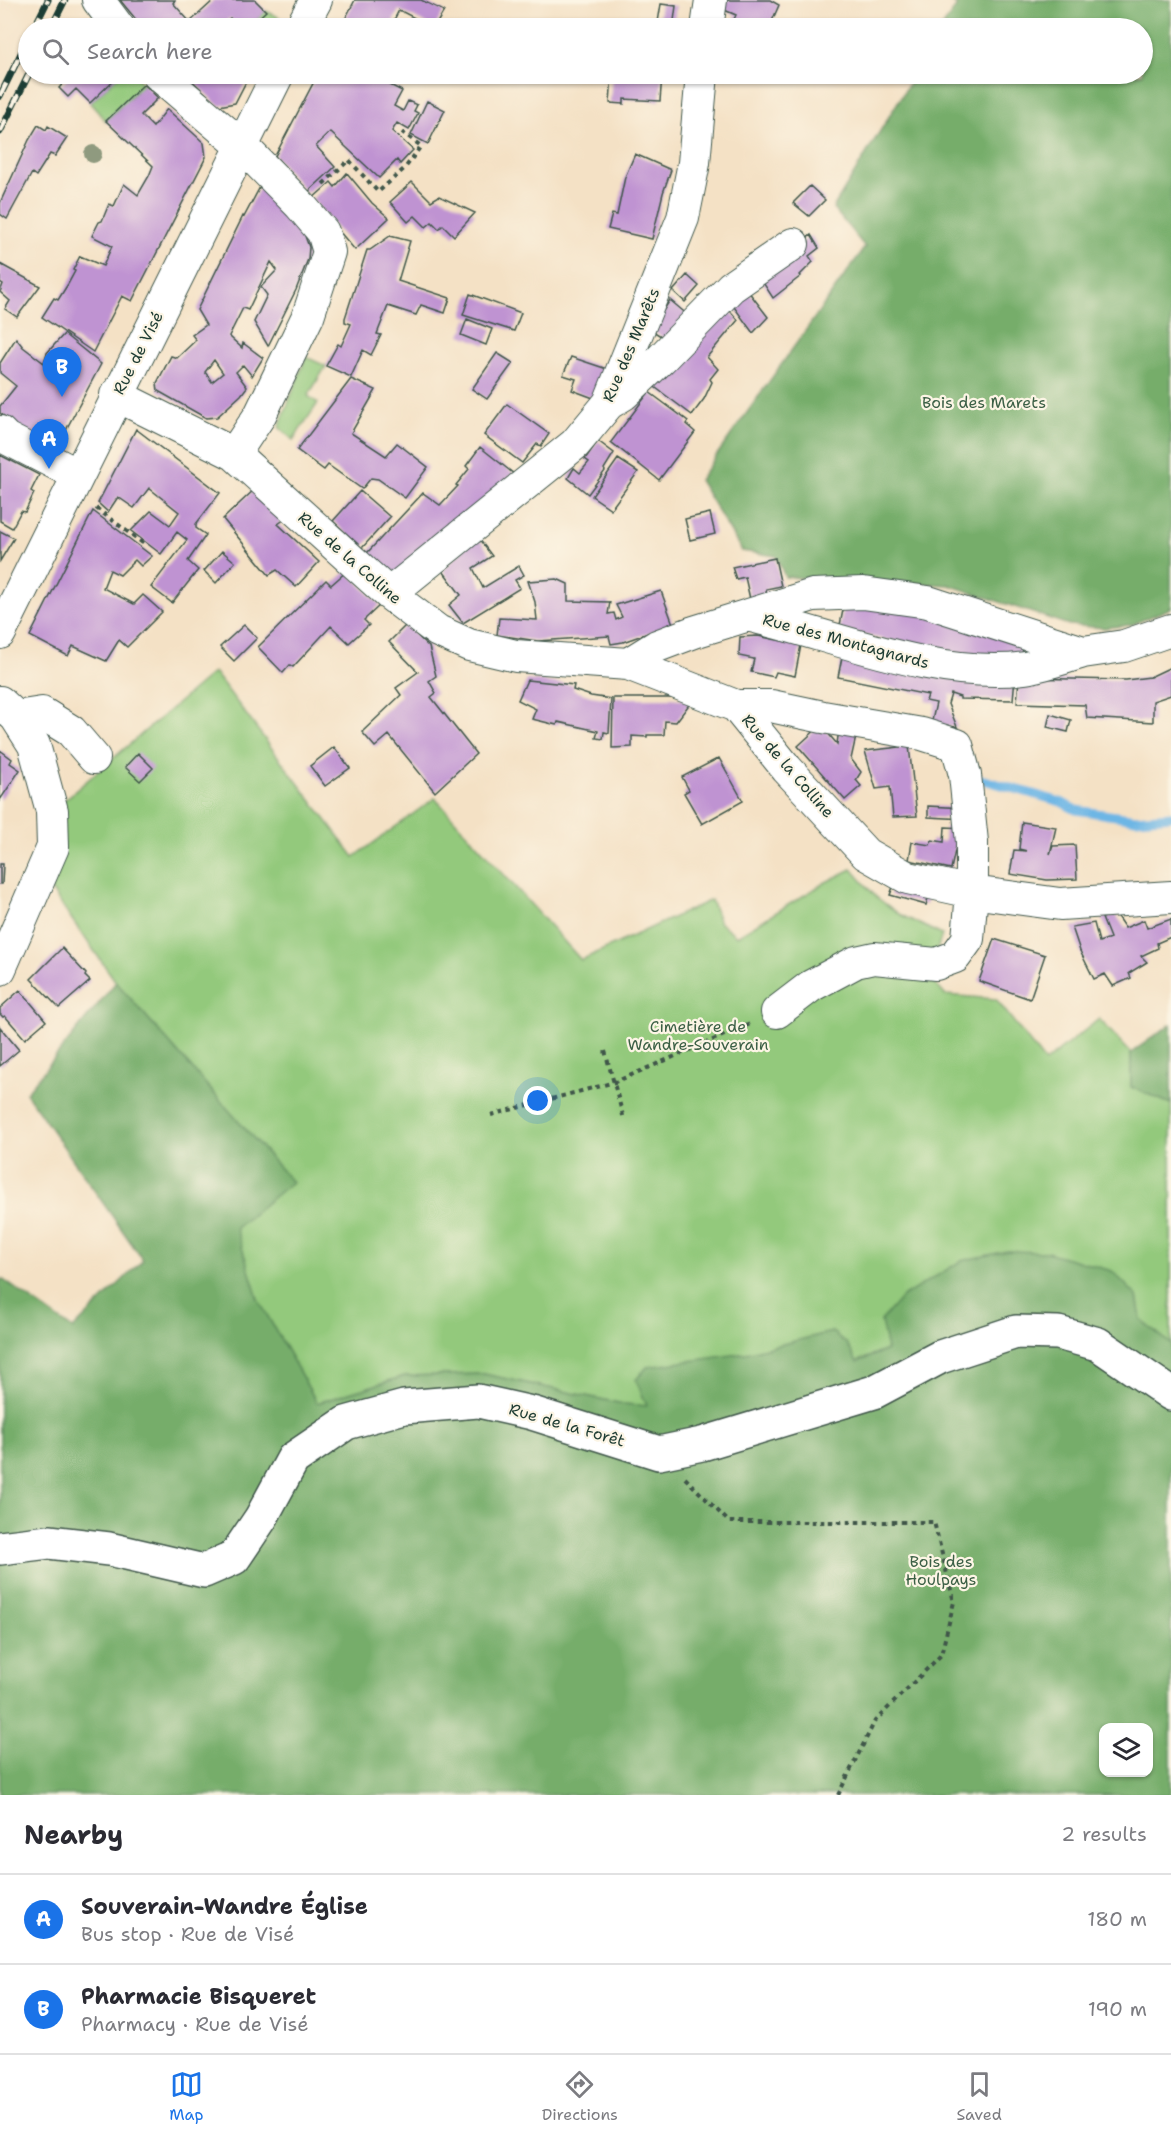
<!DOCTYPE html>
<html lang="en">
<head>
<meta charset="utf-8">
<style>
	body { margin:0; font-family:"Shantell Sans",sans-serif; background:#f2f2f3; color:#2b2b33 }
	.controls { position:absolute; right:18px; bottom:18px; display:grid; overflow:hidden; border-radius:12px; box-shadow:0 2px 4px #0004 }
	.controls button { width:54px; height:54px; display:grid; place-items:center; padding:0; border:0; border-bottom:2px solid #e1e1e2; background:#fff; color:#2b2b33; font:30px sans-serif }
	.you { position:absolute; left:538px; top:1101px; width:21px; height:21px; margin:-15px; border:4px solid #fff; border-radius:50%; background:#1a73e8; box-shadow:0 0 0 9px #1a73e833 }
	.badge { display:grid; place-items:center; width:39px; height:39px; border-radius:50%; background:#1a73e8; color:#fff; font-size:20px; font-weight:700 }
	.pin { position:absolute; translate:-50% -50px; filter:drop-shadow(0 2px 3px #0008) }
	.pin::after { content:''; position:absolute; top:32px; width:21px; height:18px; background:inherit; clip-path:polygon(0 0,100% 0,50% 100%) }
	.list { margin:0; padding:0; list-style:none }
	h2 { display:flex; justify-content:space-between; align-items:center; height:78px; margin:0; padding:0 24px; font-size:26px }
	h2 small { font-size:20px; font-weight:400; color:#7c7c81 }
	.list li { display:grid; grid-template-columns:39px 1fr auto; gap:18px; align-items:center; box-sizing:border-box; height:90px; padding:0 24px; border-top:2px solid #e1e1e2 }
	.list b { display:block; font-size:22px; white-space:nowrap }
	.list p { margin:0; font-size:20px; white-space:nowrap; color:#7c7c81 }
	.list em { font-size:20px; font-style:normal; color:#7c7c81 }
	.icon { flex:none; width:33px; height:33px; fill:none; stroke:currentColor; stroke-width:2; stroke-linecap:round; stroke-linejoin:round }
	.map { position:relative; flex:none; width:1171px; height:1795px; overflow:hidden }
	.search { position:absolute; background:#fff; box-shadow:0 2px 4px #0004; left:18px; right:18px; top:18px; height:66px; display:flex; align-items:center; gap:15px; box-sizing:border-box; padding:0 21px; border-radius:33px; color:#7c7c81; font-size:22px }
	.sheet { height:258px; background:#fff }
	nav { display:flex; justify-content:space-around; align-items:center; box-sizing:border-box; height:84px; border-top:2px solid #e1e1e2; background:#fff; font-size:16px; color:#7c7c81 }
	nav a { display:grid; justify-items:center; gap:3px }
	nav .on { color:#1a73e8 }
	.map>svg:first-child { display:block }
	.green { fill:#93c97b; stroke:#598358; stroke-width:1.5 }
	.forest { fill:#76ad6b; stroke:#4a7550; stroke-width:1.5; fill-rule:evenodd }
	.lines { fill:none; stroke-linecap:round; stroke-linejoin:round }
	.stream { stroke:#6db6e5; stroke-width:9 }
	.building { fill:#bf93d2; fill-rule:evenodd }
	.minor-casing { stroke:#3f564a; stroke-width:34 }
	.major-casing { stroke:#3f564a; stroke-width:36 }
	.path { stroke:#3f564a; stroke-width:4; stroke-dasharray:4.5 4.5; stroke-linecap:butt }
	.minor { stroke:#fff; stroke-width:32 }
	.major { stroke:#fff; stroke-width:33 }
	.rail-casing { stroke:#1f3d34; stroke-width:7 }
	.rail { stroke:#fcf5e5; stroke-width:4.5; stroke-dasharray:14; stroke-linecap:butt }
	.tree { fill:#8f9a7f }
	.labels { text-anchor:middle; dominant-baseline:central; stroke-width:4.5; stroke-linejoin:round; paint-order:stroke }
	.street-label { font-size:16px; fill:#1f3d34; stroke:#fcf5e5 }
	.park-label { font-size:16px; fill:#3c6046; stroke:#fcf5e5 }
</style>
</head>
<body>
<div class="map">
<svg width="1171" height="1795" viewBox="0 0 1171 1795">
	<rect width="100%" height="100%" fill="#fcf5e5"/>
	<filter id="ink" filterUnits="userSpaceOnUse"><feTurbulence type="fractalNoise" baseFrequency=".0167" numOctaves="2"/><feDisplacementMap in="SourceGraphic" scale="12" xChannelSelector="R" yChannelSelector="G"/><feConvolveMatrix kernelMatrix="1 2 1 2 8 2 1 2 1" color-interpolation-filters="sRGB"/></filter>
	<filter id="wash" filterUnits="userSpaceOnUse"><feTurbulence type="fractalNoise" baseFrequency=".008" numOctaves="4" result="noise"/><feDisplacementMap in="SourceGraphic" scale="24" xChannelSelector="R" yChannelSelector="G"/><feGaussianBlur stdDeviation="1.35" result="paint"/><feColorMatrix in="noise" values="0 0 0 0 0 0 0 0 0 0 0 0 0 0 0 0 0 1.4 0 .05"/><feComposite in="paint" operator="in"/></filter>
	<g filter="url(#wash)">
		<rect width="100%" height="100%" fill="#f4e1c5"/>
		<!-- green -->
		<path class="green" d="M266,11L279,17L273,28H248Z
			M120,74H133L144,84L106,121L90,103Z
			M306,357L326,366L308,396L318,403L293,440L279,427Z
			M214,672L354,857L435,798L581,960L711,900L720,923L737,936L826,882L852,869L875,896L899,914L942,935L928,976L945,995L996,999L1045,1062L1099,1019L1131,1053V1087L1171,1104V1344L1141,1320L1137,1296L887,1350L856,1362L847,1344L832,1332L746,1353L647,1406L623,1404L484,1374L405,1376L317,1403L258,1299L235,1228L291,1182L116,982L49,887L61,803Z"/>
		<!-- forest -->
		<path class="forest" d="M948,0H1171V608L1131,625L1104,628L1069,625L949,585L785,577L776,556L742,551L699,480L865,247L833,208L915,74H1142V28H942L957,5Z
			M116,982L292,1182L236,1228L258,1299L317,1403L405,1376L484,1374L623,1404L647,1406L636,1380L647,1367L746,1353L832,1332L847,1344L857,1362L887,1350L881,1321L902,1297L961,1261L1007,1251L1047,1252L1112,1271L1137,1296L1141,1320L1171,1344V1795H0V1281L2,1279L73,1329L143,1260L26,1093ZM1104,1728H1148V1772H1104Z
			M1171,1024V1104L1131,1087V1053Z"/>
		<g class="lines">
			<!-- stream -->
			<path class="stream" d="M970,776L1061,802L1076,810L1136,819L1171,816"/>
		</g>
		<g id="blocks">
			<!-- building -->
			<path class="building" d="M120,0H175L173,3L190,22L214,0H255L266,11L248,28H240L230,18L218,28H143Z
				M355,0H421L444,11L434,28L399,10L390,28H350L342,25Z
				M726,0H770L779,5L769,28H730L736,15L722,9Z
				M661,4L676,6L673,28H657Z
				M72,74H120L90,103L76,89L68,97L59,88Z
				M185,74H250L235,103L219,106Z
				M318,74H394L388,84L402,91L394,106L403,111L408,101L417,105L414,111L418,113L409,130L397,123L392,131L413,150L400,164L397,160L379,178L330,132L316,146L335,167L307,193L275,156Z
				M612,74L662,75L660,101L624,99V104L610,103Z
				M144,84L158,98L141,115L153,127L167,109L204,143L206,157L132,301L122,296L93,352L42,317L54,298L58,300L68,284L75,271L73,270L80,256L103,266L112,246L92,236L99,222L102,221L109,204L114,206L124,184L138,195L149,176L153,166L106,121Z
				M427,101L445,110L428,144L411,135Z
				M38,125L46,130L48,126L67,138L55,156L50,154L36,176L32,173L7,219L0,214V203L29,140Z
				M635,154L671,170L663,193L652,239L608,229L612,214L617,215L625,177Z
				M347,173L372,203L389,218L355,250L312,199L331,182L335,187Z
				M412,182L431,201L439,196L475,213L454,236L443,225L439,229L432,222L426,227L415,216L408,222L390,202Z
				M261,185L302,228L309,247L308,259L296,290L268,346L254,322L267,295L261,287L277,270L271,262L248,310L243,308L229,336L242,348L243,343L263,358L252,376L243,365L236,372L247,387L241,395L217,417L206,418L158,391L157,383L171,356L177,358L196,340L192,335L206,325L197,310L243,216L244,217ZM214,360L223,373L212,382L205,372Z
				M810,186L825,200L809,216L793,203Z
				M811,235L819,248L809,256L813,262L800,275L801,276L773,298L760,278Z
				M390,236L410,241L398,281L450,298L445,313L421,305L416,315L388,306L377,334L381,335L371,355L363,350L351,377L326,366L338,344L341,346L351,324L345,322V318L367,250H370Z
				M0,264L40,286L17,317L5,309L10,301L0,292L3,284L0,282Z
				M687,275L699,286L685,302L673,291Z
				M745,287L768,317L753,333L729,300Z
				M470,294L521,313L514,331L463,315Z
				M670,300L689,316L669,341L651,330Z
				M725,305L738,320L707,357L718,369L710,379L712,382L704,399L692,415L648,382Z
				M467,319L492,329L486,345L461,335Z
				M64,334L101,364L68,426L59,448L9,424L12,422L0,413V406L16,386L0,373V363L16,338L23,347L44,363L47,353Z
				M497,353L513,363L487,399L472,389Z
				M571,357L607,369L596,399L572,390L576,379L563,375Z
				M351,379L376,390L351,433L386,456L397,443L428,467L405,498L378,479L371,478L362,489L328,465L324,470L297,450Z
				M649,392L688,421L686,424L695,432L659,480L611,442Z
				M507,404L549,434L541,446L537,444L522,463L484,435Z
				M136,429L220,493L196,524V528L206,535L188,561L198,570L172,603L151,587L187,540L177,532L161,554L131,531L151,511L170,525L179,512L149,488L134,508L118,497L108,512L98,503Z
				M598,441L614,453L604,469L605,471L588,494L568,478L574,468L580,473L589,462L585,459Z
				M480,447L514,474L393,577L367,553L423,493L440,505L458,486L456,485L469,469L466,466Z
				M0,455L39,475L31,491L34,493L25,512L21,511L12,528L0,521Z
				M618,459L638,472L611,509L592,496Z
				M257,487L285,519L278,524L319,562L296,587L277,570L269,575L223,519Z
				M360,491L390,517L362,548L333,521Z
				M93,511L152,556L141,566L135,560L120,575L110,570L103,588L134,604L143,595L162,612L127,647L119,640L106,661L73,646L68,656L30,636Z
				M710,513L715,534L690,540L685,519Z
				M0,531L14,538L0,561Z
				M476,535L492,556L473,568L483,588L519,566L524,575L515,580L520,588L463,623L449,605L461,595L443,571Z
				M222,551L235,562L216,583L204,571Z
				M775,558L781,586L766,589L767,595L750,599L745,577L736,579L732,567Z
				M347,571L380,605L364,620L369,625L349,643L331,626L293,667L290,665L283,673L258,647L326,580L331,585Z
				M557,579L568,584V601L610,602L608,614L614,613L616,620L622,617L616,605L661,591L673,624L623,642L611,644L609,636L538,641L497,635L499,618L537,620L535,602L528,581Z
				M844,605L902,609L1024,642L1021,660L989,661L839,630Z
				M244,625L257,638L234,661L220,647Z
				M406,625L429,647L436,676L429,681L436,693L431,697L476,754L435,792L389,735L375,747L362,732L401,695L396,688L418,672L389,642Z
				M758,636L801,645L795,676L776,672L774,677L751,672L754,659L739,656L740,637Z
				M843,652L1015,677L1013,700L960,699V697L951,694L948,704L957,727L931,725L936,703L926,701L928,695L838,677Z
				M1171,667V695L1153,701V722L1087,718L1085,705L1017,703L1019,678L1126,680L1150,677Z
				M527,680L574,685L573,690L591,696L611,699L609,733L604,732L603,739L596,738L598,731L558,722L557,725L532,719L536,709L518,700Z
				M613,698H669L691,700V702L676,722L665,721L664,735H647V737L632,736V747L612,748Z
				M1050,714L1071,720L1068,732L1047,727Z
				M821,725L837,744L839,729L857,732L851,759L861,772L856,780L861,786L845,800L798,746Z
				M909,746L917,816L893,817L890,787L876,789L865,751Z
				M334,747L350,768L325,786L310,766Z
				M0,750L12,759L10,763L20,770L0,800Z
				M138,753L153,768L140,781L125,767Z
				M719,758L743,801L702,824L684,793L689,790L682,777Z
				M928,806L965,808V819L928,817Z
				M1022,822L1056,827L1050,854L1053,846L1075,845L1077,879L1047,880L1010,874L1014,850L1027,851L1019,849Z
				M945,827L964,828V847L956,846L951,869L909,860L912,842L930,845L932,840L944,842Z
				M0,864H3L2,884H0Z
				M895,882L930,891L926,905L890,895Z
				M1116,915L1125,928L1144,920L1147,928L1171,919V937L1157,943L1158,948L1141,956L1147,962L1129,973L1131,978L1113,986L1105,974L1094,979L1080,951L1072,927L1094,923L1099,942L1110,938L1102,918Z
				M994,939L1045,955L1030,999L979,981Z
				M62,948L86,974L85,976L90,981L59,1008L31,979Z
				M20,990L46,1021L25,1039L5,1016L3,1017L0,1014V1008Z
				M0,1027L19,1050L0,1066Z"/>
		</g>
	</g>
	<g filter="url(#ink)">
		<use href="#blocks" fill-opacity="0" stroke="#3f564a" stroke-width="1.5"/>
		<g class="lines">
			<defs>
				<path id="minor" d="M98,0L119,28
					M301,28L316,0
					M707,28L711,0
					M158,74L241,145L300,205L323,232L329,252L308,316L260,415L234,454
					M116,395L234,454L389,594L438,631L469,645L516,656L628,664L736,706L787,769L866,854L908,878L972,892L1060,904L1171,897
					M611,402L624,394L661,359L731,287L793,244
					M0,432L6,438L78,475
					M389,594L575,444L609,403L683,218L694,163L702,74
					M751,616C835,636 939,680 1025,668C1044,665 1064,658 1083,652
					M0,633L278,74
					M628,664L657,646L694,632L813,595L863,593L928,602L1083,652L1124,646L1171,630
					M0,702L16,717L34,745L52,811L53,847L0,969
					M736,706H771L823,717L922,734L957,745L965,775L972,842V892L968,939L955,957L936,964L874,958L856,962L811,986L777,1012
					M16,717L42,713L71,731L94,758"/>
				<path id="major" d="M0,1548L49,1542L109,1549L204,1571L234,1558L261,1518L293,1459L346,1423L404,1407L478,1401L532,1413L659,1453L702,1444L874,1392L940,1357L1016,1332L1058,1333L1098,1344L1171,1394"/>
			</defs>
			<!-- minor casing -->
			<use href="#minor" class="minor-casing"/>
			<!-- major casing -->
			<use href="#major" class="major-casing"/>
			<!-- path -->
			<path class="path" d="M323,184L349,160L378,192L405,168L421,146L402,132
				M96,508L144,544
				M605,1051L624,1119
				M491,1115L615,1082L750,1024
				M685,1478L729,1522H934L954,1602L941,1655L875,1721L838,1795"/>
			<!-- minor -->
			<use href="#minor" class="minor"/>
			<!-- major -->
			<use href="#major" class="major"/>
			<defs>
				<path id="rail" d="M34,28L48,0
					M51,28L65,0
					M0,96L28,39
					M0,132L29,74"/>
			</defs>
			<!-- rail casing -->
			<use href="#rail" class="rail-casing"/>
			<!-- rail -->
			<use href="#rail" class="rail"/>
		</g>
		<!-- trees -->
		<circle class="tree" cx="93" cy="154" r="9"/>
	</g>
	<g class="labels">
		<!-- street labels -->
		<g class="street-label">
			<text transform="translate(631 345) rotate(-67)">Rue des Marêts</text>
			<text transform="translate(138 353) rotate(-63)">Rue de Visé</text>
			<text transform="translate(350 558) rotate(41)">Rue de la Colline</text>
			<text transform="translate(846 641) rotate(15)">Rue des Montagnards</text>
			<text transform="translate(788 766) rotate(49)">Rue de la Colline</text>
			<text transform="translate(567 1425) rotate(16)">Rue de la Forêt</text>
		</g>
		<!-- park labels -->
		<g class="park-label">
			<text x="984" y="402">Bois des Marets</text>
			<text x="698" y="1026">Cimetière de<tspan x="698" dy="18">Wandre-Souverain</tspan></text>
			<text x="941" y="1561">Bois des<tspan x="941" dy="18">Houlpays</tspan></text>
		</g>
	</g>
</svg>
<div class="controls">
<button><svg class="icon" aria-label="layers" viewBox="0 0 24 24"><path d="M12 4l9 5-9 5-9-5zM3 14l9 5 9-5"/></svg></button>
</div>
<div class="you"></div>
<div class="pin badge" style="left:49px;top:469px">A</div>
<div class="pin badge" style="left:62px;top:397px">B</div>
<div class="search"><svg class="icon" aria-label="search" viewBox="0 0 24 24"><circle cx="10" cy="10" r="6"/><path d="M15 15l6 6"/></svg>Search here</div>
</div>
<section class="sheet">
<h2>Nearby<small>2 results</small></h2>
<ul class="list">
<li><span class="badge">A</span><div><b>Souverain-Wandre Église</b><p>Bus stop · Rue de Visé</p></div><em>180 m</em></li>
<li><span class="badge">B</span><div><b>Pharmacie Bisqueret</b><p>Pharmacy · Rue de Visé</p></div><em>190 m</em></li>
</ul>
</section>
<nav>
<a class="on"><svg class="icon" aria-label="map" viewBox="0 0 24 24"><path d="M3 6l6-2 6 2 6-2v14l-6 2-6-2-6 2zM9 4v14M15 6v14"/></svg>Map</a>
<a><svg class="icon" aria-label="directions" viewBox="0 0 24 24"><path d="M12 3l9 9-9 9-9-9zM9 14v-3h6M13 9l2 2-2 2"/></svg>Directions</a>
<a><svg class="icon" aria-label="saved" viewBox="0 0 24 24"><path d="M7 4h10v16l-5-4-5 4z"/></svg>Saved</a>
</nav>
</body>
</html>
